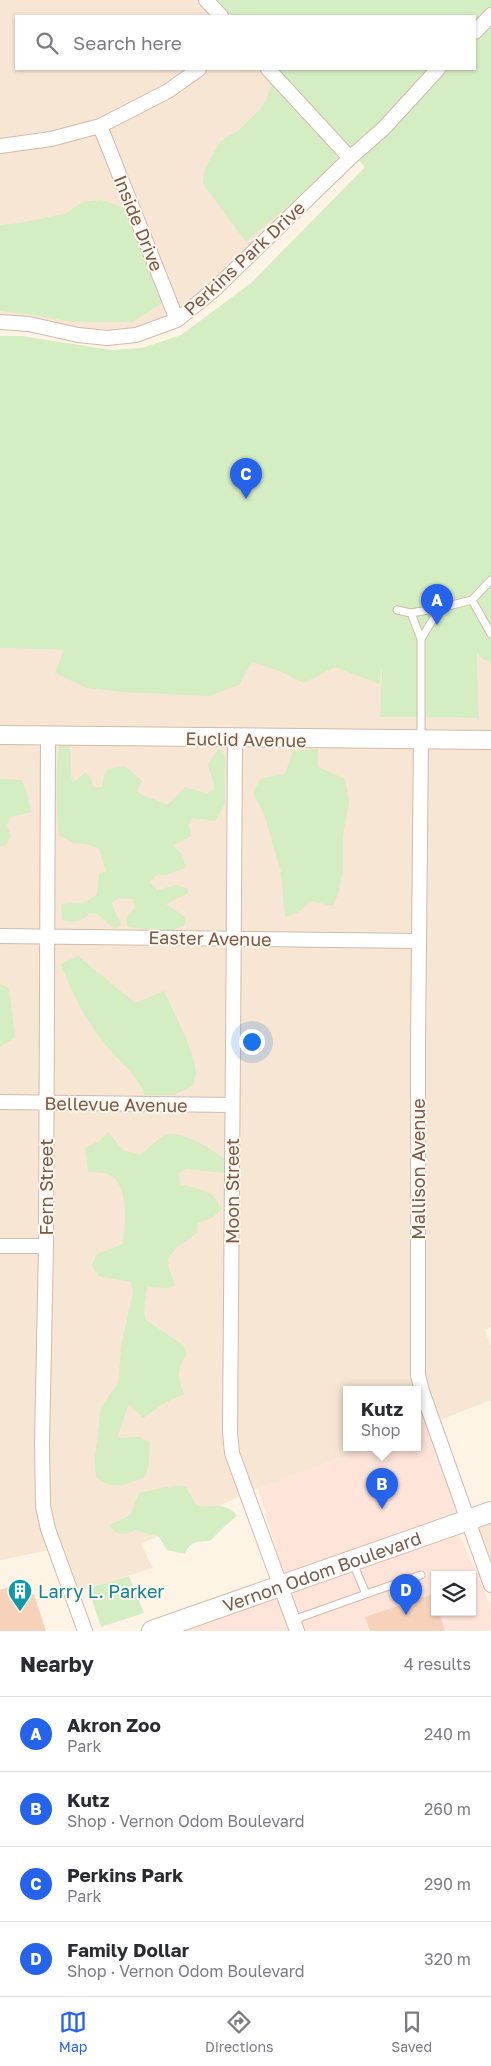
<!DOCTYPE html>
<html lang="en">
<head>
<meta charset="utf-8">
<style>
	body { margin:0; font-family:"Golos Text",sans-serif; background:#f7f7f7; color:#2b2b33 }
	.controls { position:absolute; right:15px; bottom:15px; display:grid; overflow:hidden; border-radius:0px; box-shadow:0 1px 4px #0004 }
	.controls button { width:45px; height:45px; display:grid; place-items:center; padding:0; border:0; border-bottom:1px solid #e1e1e2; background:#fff; color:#2b2b33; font:25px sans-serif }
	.you { position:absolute; left:251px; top:1041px; width:18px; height:18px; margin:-12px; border:4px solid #fff; border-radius:50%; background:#1a73e8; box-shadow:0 0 0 8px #1a73e833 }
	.badge { display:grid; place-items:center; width:32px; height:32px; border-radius:50%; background:#2563eb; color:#fff; font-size:16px; font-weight:700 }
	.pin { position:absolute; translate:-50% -41px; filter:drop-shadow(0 1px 2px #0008) }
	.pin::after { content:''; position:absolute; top:26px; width:18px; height:15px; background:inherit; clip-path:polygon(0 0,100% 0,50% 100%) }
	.popup { position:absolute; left:343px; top:1386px; width:78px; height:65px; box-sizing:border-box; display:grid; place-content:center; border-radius:0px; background:#fff; filter:drop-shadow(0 1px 4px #0005); font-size:16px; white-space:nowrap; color:#7c7c81 }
	.popup b { font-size:19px; color:#2b2b33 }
	.popup::after { content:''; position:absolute; left:50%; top:100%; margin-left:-10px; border:10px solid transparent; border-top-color:#fff }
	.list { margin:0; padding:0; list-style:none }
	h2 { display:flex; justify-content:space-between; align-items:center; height:65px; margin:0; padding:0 20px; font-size:21px }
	h2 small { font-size:16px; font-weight:400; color:#7c7c81 }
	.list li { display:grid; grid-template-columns:32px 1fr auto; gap:15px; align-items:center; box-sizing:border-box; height:75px; padding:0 20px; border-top:1px solid #e1e1e2 }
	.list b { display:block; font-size:19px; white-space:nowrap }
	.list p { margin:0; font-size:16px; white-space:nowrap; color:#7c7c81 }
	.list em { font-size:16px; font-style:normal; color:#7c7c81 }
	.icon { flex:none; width:28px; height:28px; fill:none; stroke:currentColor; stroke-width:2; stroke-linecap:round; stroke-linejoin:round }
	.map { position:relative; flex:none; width:491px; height:1631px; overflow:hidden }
	.search { position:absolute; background:#fff; box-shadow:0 1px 4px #0004; left:15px; right:15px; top:15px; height:55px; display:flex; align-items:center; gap:12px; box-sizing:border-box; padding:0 18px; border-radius:0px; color:#7c7c81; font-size:19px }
	.sheet { height:365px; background:#fff }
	nav { display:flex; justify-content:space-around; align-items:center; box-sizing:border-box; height:70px; border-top:1px solid #e1e1e2; background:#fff; font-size:14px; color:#7c7c81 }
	nav a { display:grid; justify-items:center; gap:2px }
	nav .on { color:#2563eb }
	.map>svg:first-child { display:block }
	.residential { fill:#f7e6d3 }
	.commercial { fill:#ffe4d9; fill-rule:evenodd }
	.green { fill:#d4edc2 }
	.building { fill:#f6d2bb }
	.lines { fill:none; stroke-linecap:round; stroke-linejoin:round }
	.service-casing { stroke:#d1bbaa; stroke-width:9 }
	.minor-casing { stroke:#d1bbaa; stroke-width:16 }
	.tertiary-casing { stroke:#d1bbaa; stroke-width:20 }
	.secondary-casing { stroke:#d7beaa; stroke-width:22 }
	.service { stroke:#fff; stroke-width:7 }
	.minor { stroke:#fff; stroke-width:14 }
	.tertiary { stroke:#fff; stroke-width:18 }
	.secondary { stroke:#fff; stroke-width:20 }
	.labels { text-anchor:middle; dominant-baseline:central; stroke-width:4; stroke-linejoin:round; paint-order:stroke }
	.street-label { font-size:18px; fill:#7a5948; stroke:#fff8ee }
	.culture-label { font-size:18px; fill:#0d838f; stroke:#fff8ee; text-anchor:start }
</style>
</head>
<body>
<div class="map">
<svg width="491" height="1631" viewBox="0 0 491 1631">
	<rect width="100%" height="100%" fill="#fef4e6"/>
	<!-- residential -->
	<path class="residential" d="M0,0H207L222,16H16V69H268L350,158L215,289L136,335L0,322Z
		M0,648L382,660L380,717L479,718L477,653H491V1327L485,1330L491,1347V1400L417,1429V1390H347V1448H366L248,1492L141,1544L153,1568L88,1588L73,1596L56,1549L0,1560Z
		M491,1512V1585L468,1520Z"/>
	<!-- commercial -->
	<path class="commercial" d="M429,1424L462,1516L288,1575L281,1566L258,1488L366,1448H417V1429Z
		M459,1535L482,1584L491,1609V1630L487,1631H176ZM435,1575H472V1612H435Z"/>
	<!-- green -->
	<path class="green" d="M216,0H491V662L482,659L477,653L479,718L380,717L382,666L379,684L335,667L304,683L279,671L252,662L239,685L209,696L123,692L87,688L55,673L64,650L0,648V336H22L111,350L142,348L181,335L251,283L365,167L278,69H475V16H231Z
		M272,83L329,141L337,154L334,166L246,242L203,184L205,168L221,141L238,131L260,109L266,100Z
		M101,200L125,208L137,229L164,302L132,322H74L20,313L0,311V225L20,223L67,213L82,202Z
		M60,743H69C73,757 68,770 73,783L86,772L91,778L92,785L96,788L102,787L104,775L108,769L125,766L142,781L137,791L142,795L168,805L185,787L206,793L215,789L208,764L219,748L225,756V804L215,821L192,818L189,824L191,836L173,846L183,855L185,868L166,875L158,874L150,882L157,890L177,885L188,889V893L166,904L185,917V925L171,931L127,927L126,918L135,907L132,899L119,898L112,903C114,912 118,917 121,925L115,929L97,914L89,913C82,923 73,923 62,920L61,904L86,902L97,894L99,874L106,871L99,849L87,844L73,843L59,835C56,808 55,769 60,743Z
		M318,749V767L345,779L349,802L343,836V870L338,894L333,906L310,901L299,912L285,917L281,872L264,814L253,792L260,779L285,774L293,751Z
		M0,779L22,780L28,797L31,812L11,817L7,825L11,836L6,846H0Z
		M78,956L135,1003L164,991C173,1011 195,1052 196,1073C196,1077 194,1081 193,1085L174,1095H145C138,1076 122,1064 109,1049C87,1024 73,996 61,964Z
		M0,984L9,988L15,1037L0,1047Z
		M108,1132L124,1151L141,1155C148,1149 157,1139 165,1135C179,1128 218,1152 228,1162L225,1173L187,1169L179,1173L180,1184C203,1192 210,1186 222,1209L212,1218L198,1223L197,1233L178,1246L168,1258L169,1269L175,1285L169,1288L147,1287L144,1310L146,1320L183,1345L187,1354C177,1369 177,1378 184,1394L166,1402L143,1418L129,1404L117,1438L140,1437L150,1443L149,1462L146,1476C128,1485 112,1491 96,1477L95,1458L101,1407L118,1383L122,1341L133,1293L131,1282L98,1276L92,1265L97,1254L123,1244C125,1225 130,1183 108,1174C102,1172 94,1172 88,1172L85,1148L100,1141Z
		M172,1486H185L197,1506C213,1508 226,1501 237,1516L224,1527L210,1541C198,1541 190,1541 185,1554L167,1550L159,1537L135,1530L127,1534L116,1533L110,1525L130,1515L139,1493Z
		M129,1576L144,1613L101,1627L88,1588Z"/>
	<!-- building -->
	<path class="building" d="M26,1581L30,1595L34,1594L46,1631H0V1590Z
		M433,1594L435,1612H439L445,1631H370L365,1617Z"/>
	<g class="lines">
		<defs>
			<path id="service" d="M491,580L472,600L491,634
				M397,610L411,613
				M421,639L411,613L440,608
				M421,738V639L440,608L472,600
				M353,1563L366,1594L421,1575
				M293,1620L366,1594"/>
			<path id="minor" d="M206,0L221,16
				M475,32L491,15
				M268,69L350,158
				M100,126L177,320
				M0,146L51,139L100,126L168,91L199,69
				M0,322L29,324L78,335L107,338L136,335L177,320L215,289L350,158L384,128L438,69
				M48,737L46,1246L42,1443L43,1506L48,1529L85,1631
				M235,739C233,970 233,1201 230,1432L232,1453L297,1631
				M421,741L418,1043V1375L422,1391L491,1585
				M0,936L419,941
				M0,1102L231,1105
				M0,1246H46"/>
			<path id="tertiary" d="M0,735L491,740"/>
			<g id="secondary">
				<path id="s1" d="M152,1631L491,1512"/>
			</g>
		</defs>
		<!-- service casing -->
		<use href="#service" class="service-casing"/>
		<!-- minor casing -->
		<use href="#minor" class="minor-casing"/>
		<!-- tertiary casing -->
		<use href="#tertiary" class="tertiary-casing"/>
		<!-- secondary casing -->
		<use href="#secondary" class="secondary-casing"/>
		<!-- service -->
		<use href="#service" class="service"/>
		<!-- minor -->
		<use href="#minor" class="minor"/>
		<!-- tertiary -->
		<use href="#tertiary" class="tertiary"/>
		<!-- secondary -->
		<use href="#secondary" class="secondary"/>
	</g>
	<!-- icons -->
	<defs>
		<symbol id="building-pin" viewBox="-11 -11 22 30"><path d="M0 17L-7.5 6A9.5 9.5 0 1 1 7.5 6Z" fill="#0f9aa8" stroke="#fff8ee"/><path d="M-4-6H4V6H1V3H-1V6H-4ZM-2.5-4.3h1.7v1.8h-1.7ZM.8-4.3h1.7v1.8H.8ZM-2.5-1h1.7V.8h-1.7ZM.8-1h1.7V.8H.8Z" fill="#fff"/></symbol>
	</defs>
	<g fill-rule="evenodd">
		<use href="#building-pin" x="6" y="1577" width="28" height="38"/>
	</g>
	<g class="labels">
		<!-- street labels -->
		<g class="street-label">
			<text transform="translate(139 223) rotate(68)">Inside Drive</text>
			<text transform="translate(244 258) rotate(-43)">Perkins Park Drive</text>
			<text transform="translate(246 739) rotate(1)">Euclid Avenue</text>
			<text transform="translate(210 938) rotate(1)">Easter Avenue</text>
			<text transform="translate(116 1104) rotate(1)">Bellevue Avenue</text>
			<text transform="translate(418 1169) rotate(-90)">Mallison Avenue</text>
			<text transform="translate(46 1187) rotate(-90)">Fern Street</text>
			<text transform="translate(232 1191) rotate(-90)">Moon Street</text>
			<text stroke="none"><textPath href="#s1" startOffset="180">Vernon Odom Boulevard</textPath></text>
		</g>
		<!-- culture labels -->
		<g class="culture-label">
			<text x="38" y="1591">Larry L. Parker</text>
		</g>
	</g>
</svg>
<div class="controls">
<button><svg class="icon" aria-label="layers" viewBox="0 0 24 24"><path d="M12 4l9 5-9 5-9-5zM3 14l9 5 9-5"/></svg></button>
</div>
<div class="you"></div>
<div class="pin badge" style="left:437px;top:625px">A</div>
<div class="pin badge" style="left:382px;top:1509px">B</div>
<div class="popup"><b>Kutz</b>Shop</div>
<div class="pin badge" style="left:246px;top:499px">C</div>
<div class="pin badge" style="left:406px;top:1615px">D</div>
<div class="search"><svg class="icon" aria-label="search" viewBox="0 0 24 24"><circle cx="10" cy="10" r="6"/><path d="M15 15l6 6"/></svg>Search here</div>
</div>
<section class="sheet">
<h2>Nearby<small>4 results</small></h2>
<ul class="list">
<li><span class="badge">A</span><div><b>Akron Zoo</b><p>Park</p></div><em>240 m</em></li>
<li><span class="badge">B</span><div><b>Kutz</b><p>Shop · Vernon Odom Boulevard</p></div><em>260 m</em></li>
<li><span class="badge">C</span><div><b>Perkins Park</b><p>Park</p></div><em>290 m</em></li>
<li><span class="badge">D</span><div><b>Family Dollar</b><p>Shop · Vernon Odom Boulevard</p></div><em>320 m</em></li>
</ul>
</section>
<nav>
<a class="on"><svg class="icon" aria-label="map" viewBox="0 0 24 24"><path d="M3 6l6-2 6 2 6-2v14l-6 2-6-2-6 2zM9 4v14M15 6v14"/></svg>Map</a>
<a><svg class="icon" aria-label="directions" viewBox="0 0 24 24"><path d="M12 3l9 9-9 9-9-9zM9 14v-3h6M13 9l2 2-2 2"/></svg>Directions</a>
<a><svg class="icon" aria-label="saved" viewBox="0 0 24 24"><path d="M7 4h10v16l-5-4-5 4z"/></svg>Saved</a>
</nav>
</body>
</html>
